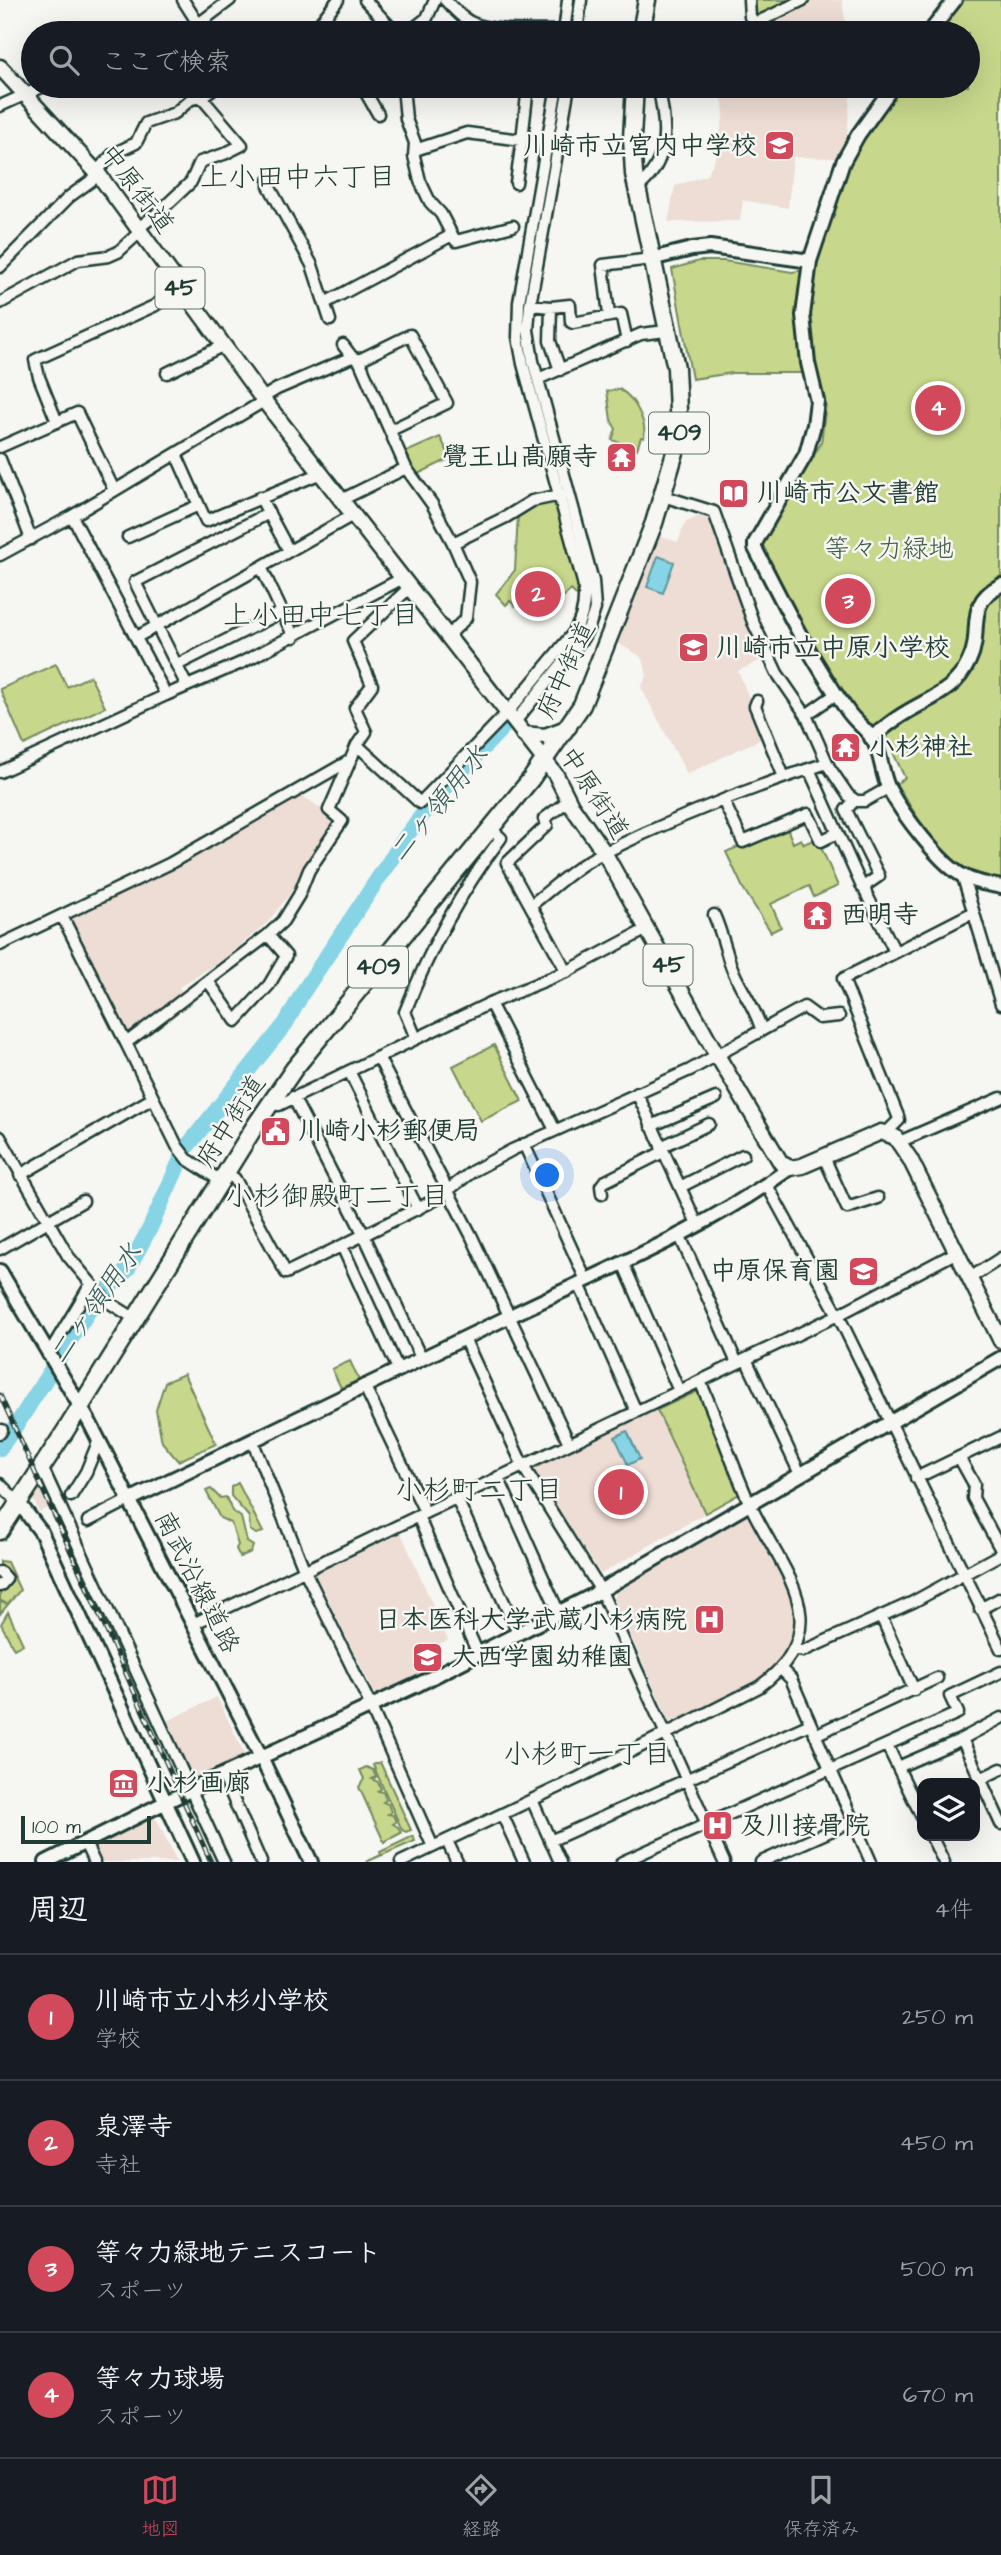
<!DOCTYPE html>
<html lang="ja">
<head>
<meta charset="utf-8">
<style>
	body { margin:0; font-family:"Architects Daughter","Klee One",sans-serif; background:#20242c; color:#f1f3f6 }
	.controls { position:absolute; right:21px; bottom:21px; display:grid; overflow:hidden; border-radius:14px; box-shadow:0 7px 28px #0002 }
	.controls button { width:63px; height:63px; display:grid; place-items:center; padding:0; border:0; border-bottom:2px solid #363941; background:#171b24; color:#f1f3f6; font:35px sans-serif }
	.scale { position:absolute; left:21px; bottom:18px; width:130px; box-sizing:border-box; padding-left:7px; border:4px solid #1f3d34; border-top:0; font-size:19px; line-height:24px; white-space:nowrap; color:#1f3d34; -webkit-text-stroke:5px #f6f6f2; paint-order:stroke }
	.you { position:absolute; left:548px; top:1176px; width:24px; height:24px; margin:-18px; border:5px solid #fff; border-radius:50%; background:#1a73e8; box-shadow:0 0 0 10px #1a73e833 }
	.badge { display:grid; place-items:center; width:46px; height:46px; border-radius:50%; background:#d1495b; color:#fff; font-size:23px; font-weight:700 }
	.pin { position:absolute; translate:-50% -50%; border:4px solid #fff; box-shadow:0 2px 7px #0006 }
	.list { margin:0; padding:0; list-style:none }
	h2 { display:flex; justify-content:space-between; align-items:center; height:91px; margin:0; padding:0 28px; font-size:30px }
	h2 small { font-size:23px; font-weight:400; color:#9ea1a6 }
	.list li { display:grid; grid-template-columns:46px 1fr auto; gap:21px; align-items:center; box-sizing:border-box; height:126px; padding:0 28px; border-top:2px solid #363941 }
	.list b { display:block; font-size:26px; white-space:nowrap }
	.list p { margin:0; font-size:23px; white-space:nowrap; color:#9ea1a6 }
	.list em { font-size:23px; font-style:normal; color:#9ea1a6 }
	.icon { flex:none; width:38px; height:38px; fill:none; stroke:currentColor; stroke-width:2; stroke-linecap:round; stroke-linejoin:round }
	.map { position:relative; flex:none; width:1001px; height:1862px; overflow:hidden }
	.search { position:absolute; background:#171b24; box-shadow:0 7px 28px #0002; left:21px; right:21px; top:21px; height:77px; display:flex; align-items:center; gap:18px; box-sizing:border-box; padding:0 24px; border-radius:38px; color:#9ea1a6; font-size:26px }
	.sheet { height:595px; background:#171b24 }
	nav { display:flex; justify-content:space-around; align-items:center; box-sizing:border-box; height:98px; border-top:2px solid #363941; background:#171b24; font-size:19px; color:#9ea1a6 }
	nav a { display:grid; justify-items:center; gap:4px }
	nav .on { color:#d1495b }
	.map>svg:first-child { display:block }
	.built { fill:#edddd4 }
	.green { fill:#c7d78b; stroke:#738a60; stroke-width:2 }
	.water { fill:#86d4e5; stroke:#5d989e; stroke-width:2 }
	.lines { fill:none; stroke-linecap:round; stroke-linejoin:round }
	.river { stroke:#86d4e5; stroke-width:16 }
	.minor-casing { stroke:#1f3d34; stroke-width:15 }
	.tertiary-casing { stroke:#1f3d34; stroke-width:18 }
	.primary-casing { stroke:#1f3d34; stroke-width:19 }
	.trunk-casing { stroke:#1f3d34; stroke-width:21 }
	.minor { stroke:#f6f6f2; stroke-width:10 }
	.tertiary { stroke:#f6f6f2; stroke-width:12 }
	.primary { stroke:#f6f6f2; stroke-width:14 }
	.trunk { stroke:#f6f6f2; stroke-width:16 }
	.rail-casing { stroke:#1f3d34; stroke-width:5 }
	.rail { stroke:#f6f6f2; stroke-width:2.5; stroke-dasharray:8; stroke-linecap:butt }
	.labels { text-anchor:middle; dominant-baseline:central; stroke-width:5; stroke-linejoin:round; paint-order:stroke }
	.shield { fill:#f6f6f2; stroke:#60746d; stroke-width:2 }
	.shield-label { font-size:24px; font-weight:bold; fill:#1f3d34 }
	.poi-label { font-size:26px; font-weight:bold; fill:#1f3d34; stroke:#f6f6f2; text-anchor:start }
	.street-label { font-size:26px; fill:#1f3d34; stroke:#f6f6f2 }
	.park-label { font-size:26px; fill:#415c45; stroke:#f6f6f2 }
	.neighbourhood-label { font-size:28px; fill:#1f3d34; stroke:#f6f6f2 }
	.water-label { font-size:28px; font-style:italic; fill:#345b57; stroke:#f6f6f2 }
</style>
</head>
<body>
<div class="map">
<svg width="1001" height="1862" viewBox="0 0 1001 1862">
	<rect width="100%" height="100%" fill="#f6f6f2"/>
	<filter id="ink" filterUnits="userSpaceOnUse"><feTurbulence type="fractalNoise" baseFrequency=".0143" numOctaves="2"/><feDisplacementMap in="SourceGraphic" scale="14" xChannelSelector="R" yChannelSelector="G"/><feConvolveMatrix kernelMatrix="1 2 1 2 8 2 1 2 1" color-interpolation-filters="sRGB"/></filter>
	<g filter="url(#ink)">
		<!-- built -->
		<path class="built" d="M810,0H842L847,33H748L749,31Z
			M721,86H851L847,135L836,158L793,157L788,208L743,200L740,221L668,222L675,186L707,175L715,159L724,114Z
			M703,511L709,513L763,654L759,657L760,661L738,671L765,737L687,774L641,687L647,676L644,662L639,655L615,642L659,536L678,542L685,523L701,515Z
			M300,794L326,812L332,824L292,891L267,923L225,958L179,987L182,993L128,1035L68,918L210,846Z
			M657,1410L705,1513L601,1574L533,1471L534,1468Z
			M45,1483L54,1505L39,1512L33,1499Z
			M746,1515L752,1517L790,1586L796,1625L789,1649L780,1663L757,1683L675,1722L669,1720L614,1599L616,1592Z
			M400,1531L448,1640L435,1646L443,1665L379,1695L375,1694L314,1572Z
			M217,1697L246,1757L204,1777L203,1775L193,1780L189,1772L186,1773L163,1723Z
			M152,1818L157,1820L177,1862H98L92,1848Z"/>
		<!-- green -->
		<path class="green" d="M752,0H796L757,19L753,15Z
			M962,0H1001V880C989,876 976,874 965,868C934,851 915,812 896,784L905,778L888,742L870,728L849,703L779,584L762,544L821,443L826,404L817,373H732L692,379L672,269L699,261H724L792,272L816,268L847,165L864,134L899,86H968V33H939Z
			M619,389C634,397 647,421 644,438L641,437L637,449L612,440L616,429L611,420L607,391Z
			M440,437L451,458L416,475L404,453Z
			M555,501L579,587L580,599L571,590L561,599L541,576L519,596L522,599L515,606L510,601L506,605L496,594L515,570L518,514L532,504Z
			M56,664L67,687L90,676L105,707L24,745L0,689Z
			M786,826L793,843L801,839L804,844L817,838L838,886L814,897L809,886L771,904L781,927L771,932L743,888L726,852Z
			M494,1045L522,1101L481,1121L453,1066Z
			M350,1361L359,1380L341,1388L332,1369Z
			M184,1374L216,1444L178,1461L162,1442L156,1410L165,1382Z
			M698,1391L741,1493L705,1513L657,1410Z
			M238,1483L263,1532L256,1534L250,1530L249,1517L231,1496V1487Z
			M211,1489L220,1498L226,1497L232,1511L241,1517L247,1542L253,1546L251,1552L240,1557L236,1549L238,1545L231,1523L220,1518L206,1491Z
			M0,1561L7,1562L20,1590L0,1614V1602L7,1604L0,1600V1592L10,1580L0,1566Z
			M8,1612L23,1644L14,1649L1,1624Z
			M380,1762L411,1830L406,1832L402,1830L373,1765Z
			M366,1767L373,1770L376,1777L372,1779L378,1782L381,1789L378,1791L383,1792L386,1800L383,1802L388,1804L391,1812L388,1814L393,1815L396,1822L393,1824L398,1827L401,1833L384,1842L359,1787L364,1779L360,1770Z
			M413,1836L415,1841L366,1862L381,1855L380,1852Z"/>
		<!-- water -->
		<path class="water" d="M658,556L674,562L663,593L647,587Z
			M627,1431L640,1459L628,1465L615,1437Z"/>
		<g class="lines">
			<!-- river -->
			<path class="river" d="M570,33L575,0
				M0,1448L19,1421L93,1304L127,1270L150,1228L186,1148L286,1023L303,992L407,835L432,802L503,727L581,630L590,607L589,584L526,354L523,337L524,306L562,86"/>
			<defs>
				<path id="minor" d="M183,0L204,33
					M365,0L396,33
					M445,0C454,9 463,20 475,24C499,33 538,30 564,31
					M749,0L750,17L756,23L803,0
					M178,33L197,25L230,0
					M312,33L338,0
					M408,33L427,18L435,0
					M564,33L568,0
					M577,33L581,0
					M362,86L378,114
					M403,86L406,119L415,143L414,156L420,181L430,202L441,214L452,235
					M0,106L44,86
					M415,150L467,133L522,140L528,86
					M96,172L113,154L136,143L146,123L175,113L191,99L201,97L217,86
					M269,180V186L312,265L330,320
					M516,183L522,140
					M636,189C671,162 667,125 658,86
					M137,229L158,213L191,182L200,162L224,154L242,145L201,97
					M0,267L69,197L99,175
					M0,303L78,260L109,256L118,252L140,232
					M325,303L452,235L456,241L513,226
					M530,305L551,307L570,305L571,322L573,323L621,314L627,341
					M551,307L550,341L560,370
					M609,315L603,265L651,259
					M343,345L352,357L359,360L406,468L432,504L453,543L470,582L466,618L448,636
					M359,360L410,335L447,403L391,430
					M167,373L222,346
					M538,379L641,334L666,331
					M262,398L277,389L352,357
					M57,422L39,377L35,360L154,306L180,289
					M0,447L77,413L114,490
					M176,454L206,521L314,476L320,472
					M0,459L31,539
					M663,496L714,512L753,622L777,673L806,715L829,767L848,795L856,801H865L888,788
					M260,497L289,551
					M341,500L406,468
					M72,516L166,695
					M128,537L199,505
					M453,543L506,517L532,501L561,495
					M0,555L72,516L264,401
					M261,567L294,637
					M137,637L353,515
					M177,665L282,612
					M187,686L135,582L269,513
					M757,701L755,706L784,777
					M806,715L836,694
					M514,723L583,638L589,627L595,609L593,581L533,361L528,330L530,305L569,86
					M357,745L420,803L507,713L574,632C584,616 586,600 583,582L523,364L518,337L519,302L557,86
					M809,769L862,887L865,888
					M0,772L166,695L241,663L403,578
					M723,800L743,842L808,814L821,841L837,833
					M855,800L846,810L879,876L866,885L865,891L895,952
					M963,877L1001,1004
					M531,905C552,889 577,865 601,854C674,818 749,788 827,763
					M714,915C721,931 725,947 730,963C738,987 755,1005 761,1029
					M62,916L126,1043
					M0,945L169,864L349,761
					M567,972L507,863L547,825L544,819L569,800
					M208,981L236,1021L269,985L286,956L268,935
					M490,1003L555,1130
					M416,1038L405,1012C429,950 461,891 501,838L491,829
					M378,1057L471,1235L569,1443
					M349,1071L418,1209
					M637,1093L697,1224
					M293,1097L364,1235L421,1358
					M270,1104L279,1105L490,1003L568,971L647,929
					M651,1126L716,1098
					M887,1132L899,1120L898,1116L843,979L972,913
					M0,1137L68,1256L105,1300L134,1318
					M899,1142L1001,1098
					M524,1144L586,1280
					M661,1147L709,1124
					M824,1157L847,1208L878,1198
					M226,1172L235,1179L286,1273L435,1200L473,1171L512,1150L690,1070L804,1007L819,1018L839,1016
					M20,1175L153,1098
					M221,1181L187,1159L177,1146L126,1043L268,935L283,921L299,895L309,870L342,821L329,810L357,745L366,732L355,708L372,685L353,641L410,587
					M767,1185L838,1315L1001,1649
					M680,1187L743,1155
					M602,1194L601,1186L604,1182L663,1152
					M679,1234L737,1363
					M342,1246L398,1369
					M0,1249L83,1201
					M623,1263L679,1391
					M970,1278L1001,1258
					M579,1284L636,1411
					M464,1338L523,1466L601,1591L724,1862
					M48,1355L91,1284
					M746,1359L800,1474
					M364,1385L425,1512
					M0,1433L2,1430
					M252,1440L304,1569L366,1696L433,1847
					M959,1457L974,1484L973,1498L1001,1550
					M42,1467L224,1862
					M498,1477L559,1613
					M916,1478L1001,1437
					M0,1484L19,1503
					M71,1496L86,1472L99,1440
					M456,1497L518,1633
					M418,1516L478,1654
					M88,1521L129,1500
					M0,1572L6,1579L0,1586
					M980,1609L1001,1598
					M881,1616L914,1690
					M193,1624L838,1315L957,1252
					M794,1649L803,1651L913,1602L1001,1554
					M781,1669L791,1679L871,1862
					M815,1735L937,1678
					M962,1739L1001,1824
					M887,1745L922,1817
					M898,1767L958,1741L1001,1718
					M830,1770L958,1713L950,1696L1001,1672
					M223,1775L261,1862
					M972,1783L1001,1769
					M532,1800L560,1862
					M502,1814L524,1862
					M931,1836L944,1862
					M447,1841L457,1862
					M550,1841L810,1724
					M85,1843L94,1862
					M401,1862L578,1778L759,1687C844,1624 777,1567 748,1500C731,1461 717,1420 700,1381
					M622,1862L830,1769
					M761,1862L853,1821"/>
				<path id="tertiary" d="M929,33L955,0
					M893,86L858,135L843,162L810,261L803,315L808,363L817,401L814,425L806,454L755,543V548C783,603 811,660 847,710C854,721 865,728 872,738C882,754 881,773 889,789C901,812 941,866 965,877C976,883 989,884 1001,887
					M651,259L692,249L710,247L810,261
					M871,738C883,729 894,719 907,712C932,697 956,690 969,661C984,631 963,604 1001,585
					M0,1271L90,1423L261,1757L311,1862
					M129,1500C256,1439 381,1378 508,1317C603,1271 703,1231 790,1168
					M19,1503L41,1532L193,1862
					M46,1862L190,1790L419,1684L593,1595L1001,1358"/>
				<path id="primary" d="M0,67L99,175L262,398L556,775L571,805L604,852L717,1055L781,1163L790,1168L802,1166L881,1132L895,1137L910,1159L1001,1341
					M523,734L545,736L569,727"/>
				<path id="trunk" d="M641,33L647,0
					M0,1531L66,1430L255,1126L294,1069L531,779L582,705L654,523L676,449L679,432L676,368L634,174L632,138L635,86"/>
			</defs>
			<!-- minor casing -->
			<use href="#minor" class="minor-casing"/>
			<!-- tertiary casing -->
			<use href="#tertiary" class="tertiary-casing"/>
			<!-- primary casing -->
			<use href="#primary" class="primary-casing"/>
			<!-- trunk casing -->
			<use href="#trunk" class="trunk-casing"/>
			<!-- minor -->
			<use href="#minor" class="minor"/>
			<!-- tertiary -->
			<use href="#tertiary" class="tertiary"/>
			<!-- primary -->
			<use href="#primary" class="primary"/>
			<!-- trunk -->
			<use href="#trunk" class="trunk"/>
			<defs>
				<path id="rail" d="M0,1395L211,1862"/>
			</defs>
			<!-- rail casing -->
			<use href="#rail" class="rail-casing"/>
			<!-- rail -->
			<use href="#rail" class="rail"/>
		</g>
	</g>
	<!-- icons -->
	<defs>
		<symbol id="school-square" viewBox="-11 -11 22 22"><rect x="-9" y="-9" width="18" height="18" rx="4" fill="#d1495b" stroke="#f6f6f2"/><path d="M0-5L7-2L0 1L-7-2ZM-4 1L0 2.5L4 1V4Q0 6-4 4Z" fill="#fff"/></symbol>
		<symbol id="temple-square" viewBox="-11 -11 22 22"><rect x="-9" y="-9" width="18" height="18" rx="4" fill="#d1495b" stroke="#f6f6f2"/><path d="M0-6L5-2H3V0L6.5 2.5H4V6H1.5V3h-3V6H-4V2.5H-6.5L-3 0V-2H-5Z" fill="#fff"/></symbol>
		<symbol id="library-square" viewBox="-11 -11 22 22"><rect x="-9" y="-9" width="18" height="18" rx="4" fill="#d1495b" stroke="#f6f6f2"/><path d="M-6-4Q-3-5.5-.7-3.5V5Q-3 3-6 4ZM6-4Q3-5.5 .7-3.5V5Q3 3 6 4Z" fill="#fff"/></symbol>
		<symbol id="civic-square" viewBox="-11 -11 22 22"><rect x="-9" y="-9" width="18" height="18" rx="4" fill="#d1495b" stroke="#f6f6f2"/><path d="M-.6-6.5H3V-4.5H.6V-3L4-1V1h2V6H-6V1h2V-1L-.6-3ZM-1.2 2.5V6h2.4V2.5Z" fill="#fff"/></symbol>
		<symbol id="hospital-square" viewBox="-11 -11 22 22"><rect x="-9" y="-9" width="18" height="18" rx="4" fill="#d1495b" stroke="#f6f6f2"/><path d="M-5-5h3v3.5h4V-5h3V5h-3V1.5h-4V5h-3Z" fill="#fff"/></symbol>
		<symbol id="museum-square" viewBox="-11 -11 22 22"><rect x="-9" y="-9" width="18" height="18" rx="4" fill="#d1495b" stroke="#f6f6f2"/><path d="M0-6L6-3V-2H-6V-3ZM-5-1h2V3h-2ZM-1-1h2V3h-2ZM3-1h2V3H3ZM-6 4H6V6H-6Z" fill="#fff"/></symbol>
	</defs>
	<g fill-rule="evenodd">
		<use href="#school-square" x="762" y="128" width="35" height="35"/>
		<use href="#temple-square" x="604" y="440" width="35" height="35"/>
		<use href="#library-square" x="716" y="476" width="35" height="35"/>
		<use href="#school-square" x="676" y="630" width="35" height="35"/>
		<use href="#temple-square" x="828" y="730" width="35" height="35"/>
		<use href="#temple-square" x="800" y="898" width="35" height="35"/>
		<use href="#civic-square" x="258" y="1114" width="35" height="35"/>
		<use href="#school-square" x="846" y="1254" width="35" height="35"/>
		<use href="#hospital-square" x="692" y="1602" width="35" height="35"/>
		<use href="#school-square" x="410" y="1640" width="35" height="35"/>
		<use href="#museum-square" x="106" y="1766" width="35" height="35"/>
		<use href="#hospital-square" x="700" y="1808" width="35" height="35"/>
	</g>
	<g class="labels">
		<!-- shield labels -->
		<g class="shield">
			<rect x="155.5" y="267.5" width="49" height="41" rx="5"/>
			<rect x="649" y="412.5" width="60" height="41" rx="5"/>
			<rect x="643.5" y="944.5" width="49" height="41" rx="5"/>
			<rect x="348" y="946.5" width="60" height="41" rx="5"/>
		</g>
		<g class="shield-label">
			<text x="180" y="288">45</text>
			<text x="679" y="433">409</text>
			<text x="668" y="965">45</text>
			<text x="378" y="967">409</text>
		</g>
		<!-- poi labels -->
		<g class="poi-label">
			<text x="757" y="146" text-anchor="end">川崎市立宮内中学校</text>
			<text x="598" y="457" text-anchor="end">覺王山髙願寺</text>
			<text x="757" y="493">川崎市公文書館</text>
			<text x="716" y="648">川崎市立中原小学校</text>
			<text x="869" y="747">小杉神社</text>
			<text x="841" y="915">西明寺</text>
			<text x="298" y="1131">川崎小杉郵便局</text>
			<text x="840" y="1271" text-anchor="end">中原保育園</text>
			<text x="687" y="1620" text-anchor="end">日本医科大学武蔵小杉病院</text>
			<text x="451" y="1657">大西学園幼稚園</text>
			<text x="147" y="1783">小杉画廊</text>
			<text x="740" y="1826">及川接骨院</text>
		</g>
		<!-- street labels -->
		<g class="street-label">
			<text transform="translate(137 189) rotate(53)">中原街道</text>
			<text transform="translate(566 670) rotate(-65)">府中街道</text>
			<text transform="translate(594 793) rotate(57)">中原街道</text>
			<text transform="translate(231 1121) rotate(-57)">府中街道</text>
			<text transform="translate(197 1582) rotate(63)">南武沿線道路</text>
		</g>
		<!-- park labels -->
		<g class="park-label">
			<text x="889" y="549">等々力緑地</text>
		</g>
		<!-- neighbourhood labels -->
		<g class="neighbourhood-label">
			<text x="298" y="177">上小田中六丁目</text>
			<text x="321" y="615">上小田中七丁目</text>
			<text x="337" y="1196">小杉御殿町二丁目</text>
			<text x="479" y="1490">小杉町二丁目</text>
			<text x="587" y="1754">小杉町一丁目</text>
		</g>
		<!-- water labels -->
		<g class="water-label">
			<text transform="translate(439 804) rotate(-51)">二ヶ領用水</text>
			<text transform="translate(96 1304) rotate(-55)">二ヶ領用水</text>
		</g>
	</g>
</svg>
<div class="controls">
<button><svg class="icon" aria-label="layers" viewBox="0 0 24 24"><path d="M12 4l9 5-9 5-9-5zM3 14l9 5 9-5"/></svg></button>
</div>
<div class="scale">100 m</div>
<div class="you"></div>
<div class="pin badge" style="left:621px;top:1492px">1</div>
<div class="pin badge" style="left:538px;top:594px">2</div>
<div class="pin badge" style="left:848px;top:601px">3</div>
<div class="pin badge" style="left:938px;top:408px">4</div>
<div class="search"><svg class="icon" aria-label="search" viewBox="0 0 24 24"><circle cx="10" cy="10" r="6"/><path d="M15 15l6 6"/></svg>ここで検索</div>
</div>
<section class="sheet">
<h2>周辺<small>4件</small></h2>
<ul class="list">
<li><span class="badge">1</span><div><b>川崎市立小杉小学校</b><p>学校</p></div><em>250 m</em></li>
<li><span class="badge">2</span><div><b>泉澤寺</b><p>寺社</p></div><em>450 m</em></li>
<li><span class="badge">3</span><div><b>等々力緑地テニスコート</b><p>スポーツ</p></div><em>500 m</em></li>
<li><span class="badge">4</span><div><b>等々力球場</b><p>スポーツ</p></div><em>670 m</em></li>
</ul>
</section>
<nav>
<a class="on"><svg class="icon" aria-label="map" viewBox="0 0 24 24"><path d="M3 6l6-2 6 2 6-2v14l-6 2-6-2-6 2zM9 4v14M15 6v14"/></svg>地図</a>
<a><svg class="icon" aria-label="directions" viewBox="0 0 24 24"><path d="M12 3l9 9-9 9-9-9zM9 14v-3h6M13 9l2 2-2 2"/></svg>経路</a>
<a><svg class="icon" aria-label="saved" viewBox="0 0 24 24"><path d="M7 4h10v16l-5-4-5 4z"/></svg>保存済み</a>
</nav>
</body>
</html>
